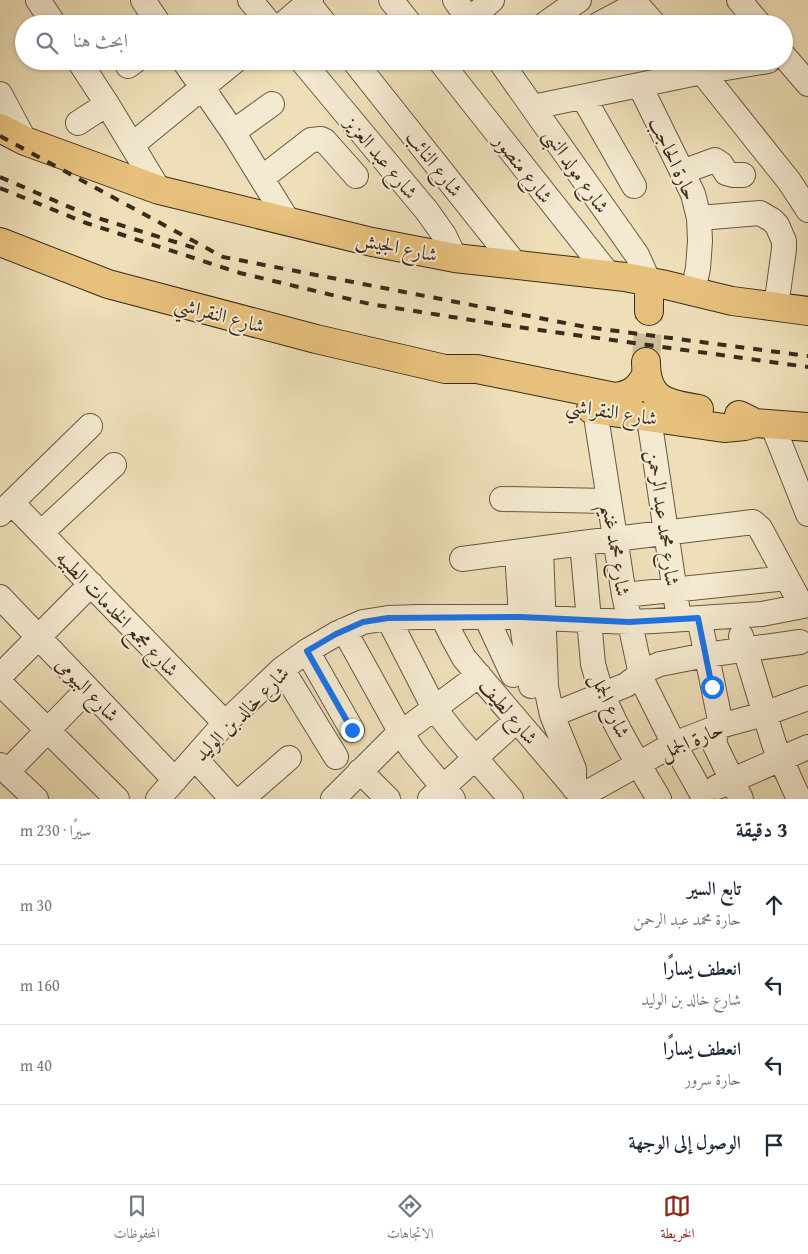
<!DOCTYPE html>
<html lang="ar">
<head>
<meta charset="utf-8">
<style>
	body { margin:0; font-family:"Gentium Book Plus",Amiri,serif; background:#f2f2f3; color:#1f2937; direction:rtl }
	.stop { position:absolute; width:15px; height:15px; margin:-11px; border:4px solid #1a73e8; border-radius:50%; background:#fff }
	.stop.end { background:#1a73e8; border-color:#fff; box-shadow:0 1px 5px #0008 }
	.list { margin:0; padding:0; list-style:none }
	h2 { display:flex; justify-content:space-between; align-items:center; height:65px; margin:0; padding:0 20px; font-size:21px }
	h2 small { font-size:16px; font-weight:400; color:#747a83 }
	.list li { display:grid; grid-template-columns:32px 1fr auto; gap:15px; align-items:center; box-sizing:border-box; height:80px; padding:0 20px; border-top:1px solid #e0e1e3 }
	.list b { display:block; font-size:19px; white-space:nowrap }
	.list p { margin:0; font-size:16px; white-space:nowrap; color:#747a83 }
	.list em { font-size:16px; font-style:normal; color:#747a83 }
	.icon { flex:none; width:28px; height:28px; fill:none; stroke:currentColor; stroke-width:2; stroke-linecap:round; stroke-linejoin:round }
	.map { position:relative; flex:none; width:808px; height:799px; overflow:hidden; direction:ltr }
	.search { position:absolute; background:#fff; box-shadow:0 1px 4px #0004; left:15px; right:15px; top:15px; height:55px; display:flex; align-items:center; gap:12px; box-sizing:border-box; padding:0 18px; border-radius:28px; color:#747a83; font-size:19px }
	.sheet { height:385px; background:#fff }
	nav { display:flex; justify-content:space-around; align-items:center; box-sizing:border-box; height:70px; border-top:1px solid #e0e1e3; background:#fff; font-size:14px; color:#747a83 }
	nav a { display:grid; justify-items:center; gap:2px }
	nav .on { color:#8f2418 }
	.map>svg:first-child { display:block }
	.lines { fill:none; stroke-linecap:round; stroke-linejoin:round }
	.major-tunnel { stroke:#cabb99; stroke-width:28; stroke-dasharray:28 14; stroke-linecap:butt }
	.minor-casing { stroke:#675844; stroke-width:26 }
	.major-casing { stroke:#3a2b1d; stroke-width:30 }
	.minor { stroke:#f4ead1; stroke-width:24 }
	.major { stroke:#e7c07c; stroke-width:28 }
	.rail { stroke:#3a2b1d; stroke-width:4; stroke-dasharray:9 9; stroke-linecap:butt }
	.route { stroke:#1a73e8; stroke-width:6 }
	.labels { text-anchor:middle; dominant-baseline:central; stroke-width:4; stroke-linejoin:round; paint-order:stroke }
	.street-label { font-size:20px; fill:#3a2b1d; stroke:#f4ead1 }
</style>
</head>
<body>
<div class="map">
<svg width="808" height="799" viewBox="0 0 808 799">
	<rect width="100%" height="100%" fill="#eedfb8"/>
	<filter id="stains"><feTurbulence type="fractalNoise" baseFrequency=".004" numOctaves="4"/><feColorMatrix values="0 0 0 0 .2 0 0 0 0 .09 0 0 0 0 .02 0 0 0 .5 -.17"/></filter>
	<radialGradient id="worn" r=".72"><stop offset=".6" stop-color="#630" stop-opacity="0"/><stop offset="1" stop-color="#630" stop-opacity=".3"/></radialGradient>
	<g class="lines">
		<!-- major-tunnel -->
		<path class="major-tunnel" d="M646,362L649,311"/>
		<defs>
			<path id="minor" d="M38,0L54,24
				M143,0L159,24
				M250,0L270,24
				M306,0L325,24
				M391,0L410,24
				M455,0L472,24
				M633,0L654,24
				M739,0L759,24
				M469,20L492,0
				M283,24L311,0
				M545,24L579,0
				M599,24L637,4
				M784,56L808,84
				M79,61L107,104L159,190
				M184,61L233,132L288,221
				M302,61L427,211L444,235L455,258
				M354,61L516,265
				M440,61L609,275
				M500,61L637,255L649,282
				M128,66L135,61
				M702,72L789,181L808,210
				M640,86L693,194L699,218L700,241L698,268L693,292
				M0,94L25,141
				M583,97L634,186
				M533,107L702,72L768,61
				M78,123L107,104
				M233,132L272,104
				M132,145L235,61
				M682,172L715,160L721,164L726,173L733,175H743
				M262,178L311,140L321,139L325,141L356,176
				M699,218L760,213L772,220L777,225L784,241V249L776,307
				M595,410L624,595L640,670L643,682L674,744L702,794
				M649,418L679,619
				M772,424L808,514
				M502,499L609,501
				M12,503L225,723
				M0,514L90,426
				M41,533L114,465
				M582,543L593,664C605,713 634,756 659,799
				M541,549L546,687L552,715L574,769V788
				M517,552L521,617L531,686
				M462,559L582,543L753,522L760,528L802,606
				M624,595L787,578
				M0,597L175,780
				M486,617L513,675
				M388,618L434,708L456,736L511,799
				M443,618L453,638L464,658L578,792
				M699,618L720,720C719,729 713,736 715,745L741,799
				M344,630L401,733L413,751L453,799
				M741,636L774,744L799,799
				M307,651L352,730
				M282,669L336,757
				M0,676L91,584
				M0,683L117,799
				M552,715L626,685L646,670L660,664L706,655L800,642
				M195,758L232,799
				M0,765L36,799
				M360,771L388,799
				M7,772L88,689
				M717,787L808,747
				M581,796L674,744L720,726L764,714L808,698
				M158,799L225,723L282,669L307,651L336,634L363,622L388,618L418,617H521L629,622L654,621L762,614L808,605
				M242,799L289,758
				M333,799L393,739L479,675
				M430,799L516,721"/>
			<path id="major" d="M0,128L25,141L159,190L372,242L455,258L625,277L666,285L732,301L808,311
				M0,242L108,284L316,339L445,369H477L615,397C631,395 639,389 646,375
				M649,311V282
				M646,362C646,400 666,404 699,409
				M591,409L724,428L745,426L755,423
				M739,415L755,423L808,427"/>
		</defs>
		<!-- minor casing -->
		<use href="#minor" class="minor-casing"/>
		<!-- major casing -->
		<use href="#major" class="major-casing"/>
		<!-- minor -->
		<use href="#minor" class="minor"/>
		<!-- major -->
		<use href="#major" class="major"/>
		<!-- rail -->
		<path class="rail" d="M0,136L223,257L586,327L808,356
			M0,177L88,215L198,249
			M0,188L86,223L240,273L370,304L503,325L808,367"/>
	</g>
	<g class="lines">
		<!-- route -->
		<path class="route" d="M352,730L307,651L336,634L363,622L388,618L521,617L629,622L698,618L712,687"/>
	</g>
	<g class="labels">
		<!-- street labels -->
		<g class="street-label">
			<text transform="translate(382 157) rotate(50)">شارع عبد العزيز</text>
			<text transform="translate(674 158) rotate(65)">حارة الحاجب</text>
			<text transform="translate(435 163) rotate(52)">شارع النائب</text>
			<text transform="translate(524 168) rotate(52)">شارع منصور</text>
			<text transform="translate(577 170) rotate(55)">شارع مولد النبى</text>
			<text transform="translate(397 246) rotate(12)">شارع الجيش</text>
			<text transform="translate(220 314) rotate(15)">شارع النقراشي</text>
			<text transform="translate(612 411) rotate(9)">شارع النقراشي</text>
			<text transform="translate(664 518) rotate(82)">شارع محمد عبد الرحمن</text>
			<text transform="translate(617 550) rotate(81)">شارع محمد غنيم</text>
			<text transform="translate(118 613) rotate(46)">شارع مجمع الخدمات الطبيه</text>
			<text transform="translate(88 689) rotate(46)">شارع البيومى</text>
			<text transform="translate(611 705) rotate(66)">شارع الجمل</text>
			<text transform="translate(509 711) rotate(50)">شارع لطيف</text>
			<text transform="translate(241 713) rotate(-45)">شارع خالد بن الوليد</text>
			<text transform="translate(691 740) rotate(-23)">حارة الجمل</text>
		</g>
	</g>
	<rect width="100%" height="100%" filter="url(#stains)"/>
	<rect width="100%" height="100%" fill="url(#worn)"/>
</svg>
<div class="stop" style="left:712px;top:687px"></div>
<div class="stop end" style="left:352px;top:730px"></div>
<div class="search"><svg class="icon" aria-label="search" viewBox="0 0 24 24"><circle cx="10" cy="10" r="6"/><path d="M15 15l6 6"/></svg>ابحث هنا</div>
</div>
<section class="sheet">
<h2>3 دقيقة<small>سيرًا · 230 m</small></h2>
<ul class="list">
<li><svg class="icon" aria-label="ahead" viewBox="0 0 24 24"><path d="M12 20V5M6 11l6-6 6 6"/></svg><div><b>تابع السير</b><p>حارة محمد عبد الرحمن</p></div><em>30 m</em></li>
<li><svg class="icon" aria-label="left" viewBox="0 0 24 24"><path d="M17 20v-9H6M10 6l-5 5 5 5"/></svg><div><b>انعطف يسارًا</b><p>شارع خالد بن الوليد</p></div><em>160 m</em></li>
<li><svg class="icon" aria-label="left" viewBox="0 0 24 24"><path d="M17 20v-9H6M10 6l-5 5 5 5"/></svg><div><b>انعطف يسارًا</b><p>حارة سرور</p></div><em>40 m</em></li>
<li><svg class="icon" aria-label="arrive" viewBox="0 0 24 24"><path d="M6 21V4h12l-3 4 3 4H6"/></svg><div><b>الوصول إلى الوجهة</b></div></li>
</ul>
</section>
<nav>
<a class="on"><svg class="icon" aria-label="map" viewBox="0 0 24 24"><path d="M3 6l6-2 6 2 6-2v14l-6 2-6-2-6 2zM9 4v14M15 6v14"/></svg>الخريطة</a>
<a><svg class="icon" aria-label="directions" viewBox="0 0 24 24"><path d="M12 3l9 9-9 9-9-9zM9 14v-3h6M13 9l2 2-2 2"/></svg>الاتجاهات</a>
<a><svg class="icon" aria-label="saved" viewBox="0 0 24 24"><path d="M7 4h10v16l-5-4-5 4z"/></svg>المحفوظات</a>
</nav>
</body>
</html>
